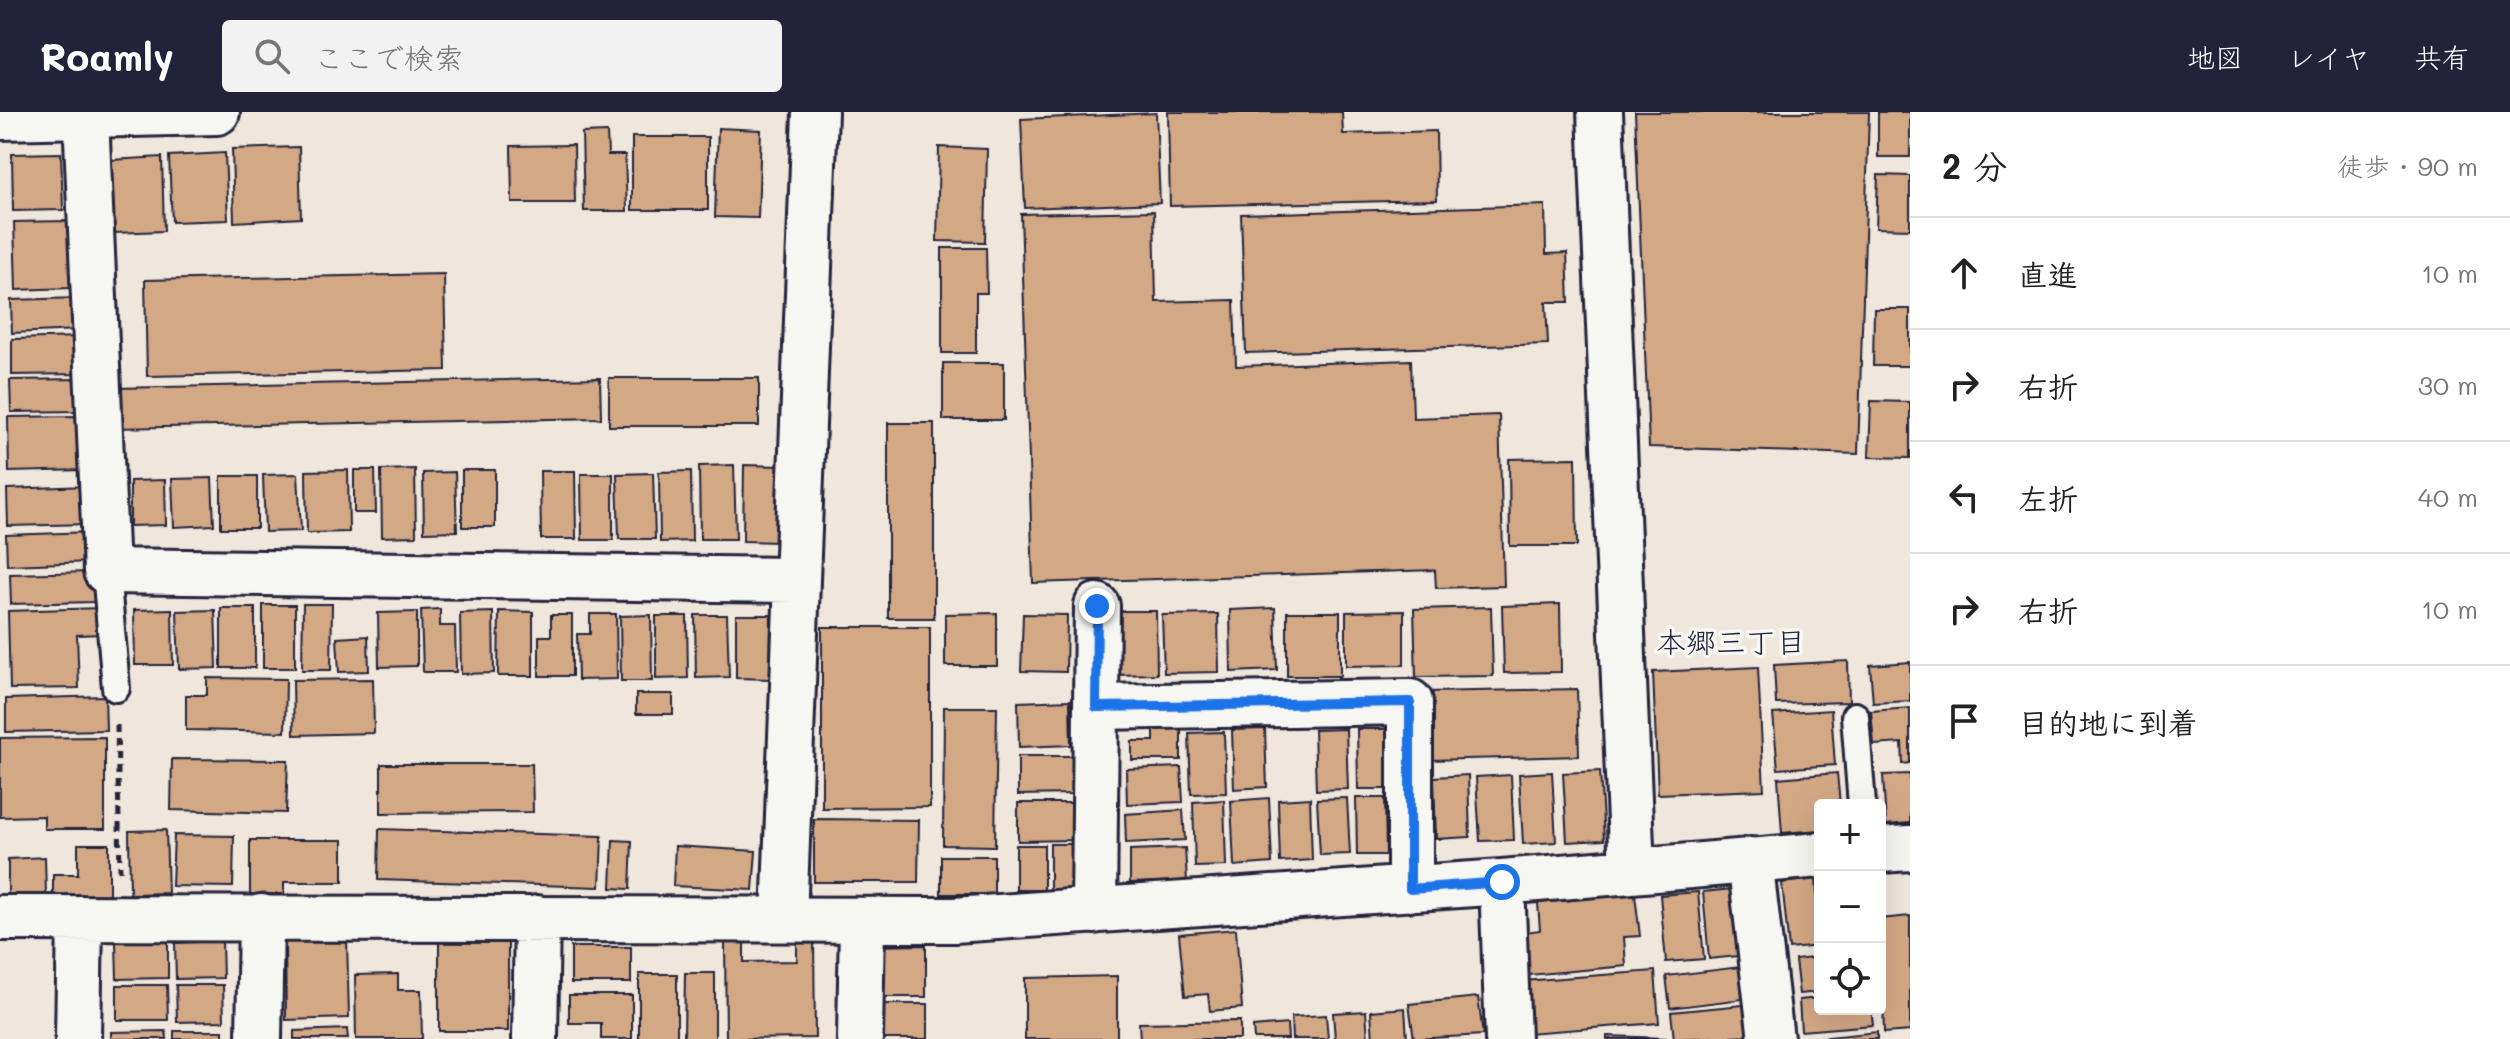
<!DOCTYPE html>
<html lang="ja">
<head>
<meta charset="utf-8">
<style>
	body { margin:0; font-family:Mali,"Klee One",sans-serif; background:#f2f2f2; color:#222 }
	.controls { position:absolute; right:24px; bottom:24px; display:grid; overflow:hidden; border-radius:8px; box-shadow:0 8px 32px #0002 }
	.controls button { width:72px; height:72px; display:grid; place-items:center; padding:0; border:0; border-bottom:2px solid #e0e0e0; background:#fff; color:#222; font:40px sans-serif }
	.stop { position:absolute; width:24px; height:24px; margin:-18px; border:6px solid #1a73e8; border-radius:50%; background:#fff }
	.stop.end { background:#1a73e8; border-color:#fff; box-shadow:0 2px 8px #0008 }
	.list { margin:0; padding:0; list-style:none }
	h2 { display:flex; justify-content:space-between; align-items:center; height:104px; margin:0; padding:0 32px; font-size:34px }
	h2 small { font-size:26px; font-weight:400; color:#767676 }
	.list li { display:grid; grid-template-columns:52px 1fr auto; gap:24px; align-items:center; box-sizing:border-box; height:112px; padding:0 32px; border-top:2px solid #e0e0e0 }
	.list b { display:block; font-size:30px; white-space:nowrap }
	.list em { font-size:26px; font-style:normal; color:#767676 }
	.icon { flex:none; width:44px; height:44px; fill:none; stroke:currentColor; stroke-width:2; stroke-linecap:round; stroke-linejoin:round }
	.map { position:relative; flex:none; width:1910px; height:927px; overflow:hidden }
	header { display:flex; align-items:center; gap:48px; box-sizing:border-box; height:112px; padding:0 40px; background:#22223b; color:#fff }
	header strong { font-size:38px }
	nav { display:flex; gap:44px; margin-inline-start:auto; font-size:28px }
	.search { width:560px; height:72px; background:#f2f2f2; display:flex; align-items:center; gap:20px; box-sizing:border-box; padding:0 28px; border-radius:8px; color:#767676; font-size:30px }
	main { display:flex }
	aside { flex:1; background:#fff }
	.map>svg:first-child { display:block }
	.building { fill:#d3a885; stroke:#22223b; stroke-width:2 }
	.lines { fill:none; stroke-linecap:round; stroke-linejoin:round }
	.lane-casing { stroke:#22223b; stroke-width:32 }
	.street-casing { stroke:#22223b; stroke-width:50 }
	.secondary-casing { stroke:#22223b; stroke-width:50 }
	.path { stroke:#22223b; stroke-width:5; stroke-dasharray:8 6; stroke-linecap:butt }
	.lane { stroke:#f6f6f2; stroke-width:26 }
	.street { stroke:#f6f6f2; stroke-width:44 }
	.secondary { stroke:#f6f6f2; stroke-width:44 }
	.route { stroke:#1a73e8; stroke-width:10 }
	.labels { text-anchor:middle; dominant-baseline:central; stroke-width:7; stroke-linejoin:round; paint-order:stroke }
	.neighbourhood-label { font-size:30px; fill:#22223b; stroke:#f6f6f2 }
</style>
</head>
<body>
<header>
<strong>Roamly</strong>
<div class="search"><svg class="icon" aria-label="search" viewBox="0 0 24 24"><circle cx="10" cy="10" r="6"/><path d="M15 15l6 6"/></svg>ここで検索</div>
<nav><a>地図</a><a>レイヤ</a><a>共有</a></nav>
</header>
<main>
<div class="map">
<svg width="1910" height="927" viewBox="0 0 1910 927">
	<rect width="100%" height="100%" fill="#efe6dc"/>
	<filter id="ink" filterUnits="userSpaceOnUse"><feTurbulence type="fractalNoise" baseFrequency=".0125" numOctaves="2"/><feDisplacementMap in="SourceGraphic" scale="16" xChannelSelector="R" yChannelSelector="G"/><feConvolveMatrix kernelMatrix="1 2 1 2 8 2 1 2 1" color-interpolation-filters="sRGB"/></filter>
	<g filter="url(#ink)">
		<!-- building -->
		<path class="building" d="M1168,0H1342L1343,22L1436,19L1437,88L1170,94Z
			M1635,0H1869L1858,342L1649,335Z
			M1878,0H1910V45H1878Z
			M1156,1L1160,91L1025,96L1021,7Z
			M718,16L761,18L758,106L715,105Z
			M607,20L608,43H625L627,99H584L582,21Z
			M632,25H708V98H632Z
			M574,33L575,91H512L511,34Z
			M299,35L301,106L234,110L232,37Z
			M939,35L987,37L985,130L937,129Z
			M61,41L63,98L13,99L12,42Z
			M225,41L228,108L172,110L169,44Z
			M162,45L164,119L114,121L111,48Z
			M1878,63L1910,64V117L1876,116Z
			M1545,93L1546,142L1567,141L1569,190H1546L1548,232L1246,241L1241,102Z
			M1154,99L1156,190L1234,188L1236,254L1411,248L1413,306L1499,303L1504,474L1436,476L1435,458L1033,471L1021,102Z
			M68,109L70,176L16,178L14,110Z
			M942,136H986L987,181H976V241H942Z
			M444,162L446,258L147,264L145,168Z
			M78,186L79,218L12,221L11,188Z
			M1874,197H1910V254H1873Z
			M80,225V262L12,263V227Z
			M943,251H1004V308H943Z
			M600,266L601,306L115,316L114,276Z
			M609,266H759V314H609Z
			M80,267V299L11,300L10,268Z
			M1871,289L1910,290V346L1869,345Z
			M82,304L84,358L9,360L8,305Z
			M888,311H934V506H888Z
			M1576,346L1577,434H1510L1509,347Z
			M734,353L736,427H700L699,354Z
			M744,353L780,354L778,430L743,429Z
			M415,357L416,424L382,425L381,358Z
			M348,358L349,420L307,421L306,359Z
			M354,358H375L376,401H354Z
			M462,358H495V415H462Z
			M540,359H575L576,427H541Z
			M691,359L692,429L660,430L659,360Z
			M455,360L457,419L424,420L423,361Z
			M653,361L655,427H619L617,362Z
			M298,362L301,419L265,420L263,363Z
			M581,362H613V428H582Z
			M221,364H257V416H221Z
			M212,366L214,413L174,415L172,367Z
			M165,368L166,413L130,414V369Z
			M88,374L89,412L8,414L7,377Z
			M91,420L92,450L7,453L6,423Z
			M92,460L94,490L11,492L10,462Z
			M303,492H332L331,558H302Z
			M1560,492L1561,560L1504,561L1502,494Z
			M263,493H295V556H263Z
			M1491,495L1493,564L1416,565L1414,497Z
			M101,496L102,522L77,523L79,576L10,577L8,499Z
			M221,496H255V556H221Z
			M1275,496L1277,558L1231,560L1230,498Z
			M172,497L173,553H135L134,498Z
			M440,497V514H455L456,560H423L421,498Z
			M215,498L217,556L179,557L177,499Z
			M499,499L533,500V564H498Z
			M1114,499H1156L1157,562L1115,563Z
			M1404,499V553L1346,554V500Z
			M417,500V554L379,555L378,501Z
			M493,500L494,561L461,562L460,501Z
			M1287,500H1340V564H1287Z
			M997,501V554H945V502Z
			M590,502H616L617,567L578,568L577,522H590Z
			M1023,502L1067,503L1066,560L1021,559Z
			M1218,502L1219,560L1164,561L1162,503Z
			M551,503H572V564H539V524H551Z
			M651,503L652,569H621L620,504Z
			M695,503H727L729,565L696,566Z
			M736,503H771L770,567L736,566Z
			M656,504H687L688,566L656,567Z
			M822,515H930V695L822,696Z
			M368,524L369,559L339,560L337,526Z
			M1848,549L1849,590L1776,592L1774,553Z
			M1910,550V589L1873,591L1870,553Z
			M1758,555L1764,678L1658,682L1653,560Z
			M207,566L286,567L285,620L186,618V583H207Z
			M373,567L374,621L294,623L293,568Z
			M1577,577L1579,644L1428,648L1426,580Z
			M636,582H673V602H636Z
			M105,584L106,618L6,620V587Z
			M1070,588L1071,633L1019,635L1018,590Z
			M944,595H997L995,734L943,733Z
			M1910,596V651L1903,652L1902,631L1874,633L1871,599Z
			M1831,598L1835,653L1778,657L1773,602Z
			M1154,613H1181V648H1132V629H1154Z
			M1265,617L1267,675L1234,677L1232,618Z
			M1346,617L1348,677L1316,678L1314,618Z
			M1357,617H1391L1392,677H1358Z
			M1224,620L1226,681L1191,682L1189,621Z
			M105,625V717H44V704L0,705V626Z
			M1018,644H1072L1073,682L1018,683Z
			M172,647L288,648L286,701L171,698Z
			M381,652H532L533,700L381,701Z
			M1181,655L1183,690L1127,692L1126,657Z
			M1600,659L1604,728L1567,730L1563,661Z
			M1552,660L1556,730L1523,732L1519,662Z
			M1837,661L1840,693H1820V718L1782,721L1778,666Z
			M1910,662V711L1886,713L1883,663Z
			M1468,663L1470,725L1436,727L1434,665Z
			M1511,663L1514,728L1480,729L1476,665Z
			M1269,686L1272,751L1234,754L1231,689Z
			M1310,686L1312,748L1280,750L1278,688Z
			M1347,686L1350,742L1320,743L1317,687Z
			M1356,686H1385L1386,743H1357Z
			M1224,688L1226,754L1195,755L1193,690Z
			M1018,691H1074V728L1018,729Z
			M1183,698L1185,728L1126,731L1125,702Z
			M814,707L919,708L918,770H814Z
			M379,717L602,724L600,775L378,768Z
			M166,718L168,781L130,782L129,719Z
			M174,723L234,724L233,775L172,774Z
			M250,728H343V770H284V782H250Z
			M613,728L632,729L630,777L611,776Z
			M78,732H109V784H53V762H78Z
			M1050,732H1073L1074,780H1050Z
			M1016,733H1044V778H1016Z
			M675,734L756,739L753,778L673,774Z
			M1185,736L1187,769L1130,771V738Z
			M941,744H994V782H941Z
			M45,745L46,782L8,783V747Z
			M1816,767L1820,834L1789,837L1782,771Z
			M1742,776L1748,843L1709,847L1703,780Z
			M1698,780L1704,847L1666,850L1660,783Z
			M1635,782L1640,824L1624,825L1626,854L1529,863L1525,820L1540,818L1538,791Z
			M1910,804V919L1884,921L1880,807Z
			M1236,817L1242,896L1210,899L1208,882L1185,884L1179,822Z
			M439,825H508V919H439Z
			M285,827H347L349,906L286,908Z
			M797,827H814L815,926L726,927L725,831H744V850L797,849Z
			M168,829V866L117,867L116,830Z
			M222,829L223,866L176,867L175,831Z
			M926,833V885H874L873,834Z
			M571,835H631V871H571Z
			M1820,845V880L1799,882L1795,848Z
			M1748,854L1751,886L1670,896L1666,864Z
			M1655,859L1659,911L1527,921L1523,869Z
			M685,861H715V927H684Z
			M398,862V878H421L422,927H356L355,863Z
			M639,862H677V927H639Z
			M1117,864V927H1025V866Z
			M117,873H167L168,908H117Z
			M176,873H223L224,909L177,910Z
			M569,883H632V927H601V911H569Z
			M1478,885L1483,923L1414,927L1409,892Z
			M1820,886V897H1871L1873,913L1801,919L1799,888Z
			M875,892H928V927H875Z
			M1753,892L1757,924L1674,927L1671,900Z
			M1405,896L1407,927H1373L1371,899Z
			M1366,899L1368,927H1335L1333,901Z
			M1326,903L1328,927H1292L1291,905Z
			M1240,909V927H1140L1139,911Z
			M1287,912L1288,927H1254L1253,915Z
			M347,917L348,927H294V919Z
			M166,919L167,927H111V920Z
			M174,919H223V927H174Z
			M1877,920V927H1809Z
			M1607,924L1666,926V927H1607Z"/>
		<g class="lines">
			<defs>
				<path id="lane" d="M106,459L116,576
					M1855,604L1862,693"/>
				<path id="street" d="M1600,0L1632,758
					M86,4L106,459L794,468
					M1096,595L1410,590V777
					M1880,738L1910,736
					M1750,748L1771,927
					M1502,770L1508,927
					M1094,799L1097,494
					M0,806L954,808L1502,770L1820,743
					M784,807L815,0
					M78,927L80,806
					M259,927L261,805
					M535,927L537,806
					M860,927L862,808"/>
				<path id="secondary" d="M0,5L217,0"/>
			</defs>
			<!-- lane casing -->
			<use href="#lane" class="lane-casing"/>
			<!-- street casing -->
			<use href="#street" class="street-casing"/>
			<!-- secondary casing -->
			<use href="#secondary" class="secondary-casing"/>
			<!-- path -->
			<path class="path" d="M117,613L120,759"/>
			<!-- lane -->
			<use href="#lane" class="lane"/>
			<!-- street -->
			<use href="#street" class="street"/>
			<!-- secondary -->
			<use href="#secondary" class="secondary"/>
		</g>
	</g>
	<g class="lines" filter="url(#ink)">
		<!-- route -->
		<path class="route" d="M1097,494L1096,595L1410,590V777L1502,770"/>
	</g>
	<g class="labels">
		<!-- neighbourhood labels -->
		<g class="neighbourhood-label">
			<text x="1731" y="529">本郷三丁目</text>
		</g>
	</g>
</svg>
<div class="controls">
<button>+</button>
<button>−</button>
<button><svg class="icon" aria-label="locate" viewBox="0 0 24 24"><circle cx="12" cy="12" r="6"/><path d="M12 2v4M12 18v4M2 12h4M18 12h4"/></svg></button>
</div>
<div class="stop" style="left:1502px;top:770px"></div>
<div class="stop end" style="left:1097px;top:494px"></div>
</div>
<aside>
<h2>2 分<small>徒歩 · 90 m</small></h2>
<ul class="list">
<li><svg class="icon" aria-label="ahead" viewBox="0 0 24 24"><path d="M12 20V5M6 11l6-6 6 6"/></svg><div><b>直進</b></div><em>10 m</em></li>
<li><svg class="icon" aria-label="right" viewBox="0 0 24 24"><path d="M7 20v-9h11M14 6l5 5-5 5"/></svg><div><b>右折</b></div><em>30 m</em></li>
<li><svg class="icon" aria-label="left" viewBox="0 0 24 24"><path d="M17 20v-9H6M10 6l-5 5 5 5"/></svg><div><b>左折</b></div><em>40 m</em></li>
<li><svg class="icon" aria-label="right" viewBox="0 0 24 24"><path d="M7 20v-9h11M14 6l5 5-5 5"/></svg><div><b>右折</b></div><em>10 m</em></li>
<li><svg class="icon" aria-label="arrive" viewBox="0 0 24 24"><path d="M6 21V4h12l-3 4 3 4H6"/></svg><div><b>目的地に到着</b></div></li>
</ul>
</aside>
</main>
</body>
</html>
